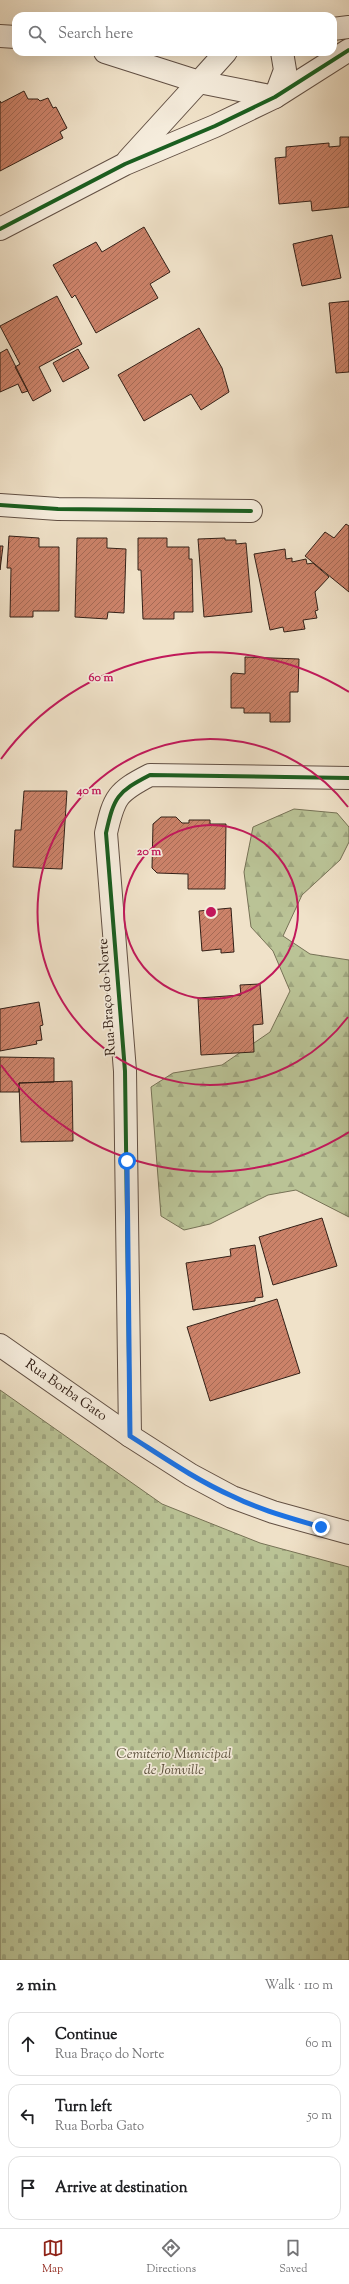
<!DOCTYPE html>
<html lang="en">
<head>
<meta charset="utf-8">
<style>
	body { margin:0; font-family:"Sorts Mill Goudy",serif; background:#f6f6f6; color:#202124 }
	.stop { position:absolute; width:12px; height:12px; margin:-9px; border:3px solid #1a73e8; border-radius:50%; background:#fff }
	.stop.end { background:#1a73e8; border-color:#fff; box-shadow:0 1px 4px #0008 }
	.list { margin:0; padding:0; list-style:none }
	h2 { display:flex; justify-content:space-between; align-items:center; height:52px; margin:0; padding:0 16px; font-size:17px }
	h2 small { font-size:13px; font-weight:400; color:#757577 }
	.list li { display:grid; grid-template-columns:26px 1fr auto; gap:12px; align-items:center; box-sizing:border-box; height:64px; margin:0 8px 8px; padding:0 8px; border:1px solid #e0e0e0; border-radius:12px }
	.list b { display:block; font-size:15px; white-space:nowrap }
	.list p { margin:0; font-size:13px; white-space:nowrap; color:#757577 }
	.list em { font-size:13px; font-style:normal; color:#757577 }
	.icon { flex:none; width:22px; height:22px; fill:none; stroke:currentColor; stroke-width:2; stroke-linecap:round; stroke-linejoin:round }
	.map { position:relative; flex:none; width:349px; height:1960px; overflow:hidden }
	.search { position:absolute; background:#fff; box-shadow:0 4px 16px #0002; left:12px; right:12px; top:12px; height:44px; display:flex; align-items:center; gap:10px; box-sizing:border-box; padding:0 14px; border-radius:12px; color:#757577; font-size:15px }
	.sheet { height:268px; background:#fff }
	nav { display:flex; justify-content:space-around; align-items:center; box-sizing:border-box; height:56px; border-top:1px solid #e0e0e0; background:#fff; font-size:11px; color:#757577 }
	nav a { display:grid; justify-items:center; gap:2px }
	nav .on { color:#8f2418 }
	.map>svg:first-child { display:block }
	.forest { fill:url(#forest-firs); stroke:#767256 }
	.cemetery { fill:url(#cemetery-stones); stroke:#767256 }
	.building { fill:url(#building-hatch); stroke:#332017 }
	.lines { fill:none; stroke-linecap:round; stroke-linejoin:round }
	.minor-casing { stroke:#625044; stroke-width:24 }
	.tertiary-casing { stroke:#625044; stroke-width:24 }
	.minor { stroke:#f5ecdc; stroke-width:22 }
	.tertiary { stroke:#f5ecdc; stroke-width:22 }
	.cycleway-casing { stroke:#f5ecdc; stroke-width:6 }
	.cycleway { stroke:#1b5e20; stroke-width:4 }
	.route { stroke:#1a73e8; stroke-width:5 }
	.ring { fill:none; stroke:#c2185b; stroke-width:2 }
	.labels { text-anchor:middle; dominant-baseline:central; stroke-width:3.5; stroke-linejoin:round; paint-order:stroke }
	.street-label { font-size:14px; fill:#332017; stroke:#f5ecdc }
	.park-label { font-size:14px; font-style:italic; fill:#5c513d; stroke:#f5ecdc }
	.centre { fill:#c2185b; stroke:#f5ecdc; stroke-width:2 }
	.ring-label { font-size:12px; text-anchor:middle; font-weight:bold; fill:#c2185b; stroke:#f5ecdc; stroke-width:3.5; stroke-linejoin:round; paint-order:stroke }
</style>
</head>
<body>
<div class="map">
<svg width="349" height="1960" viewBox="0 0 349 1960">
	<defs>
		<pattern id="forest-firs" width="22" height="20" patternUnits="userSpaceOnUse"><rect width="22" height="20" fill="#bac396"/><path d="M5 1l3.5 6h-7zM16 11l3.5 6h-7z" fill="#a0a781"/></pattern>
		<pattern id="cemetery-stones" width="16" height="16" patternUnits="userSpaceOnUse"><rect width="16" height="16" fill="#bac396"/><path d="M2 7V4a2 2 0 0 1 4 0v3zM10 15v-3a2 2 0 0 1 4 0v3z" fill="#a0a781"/></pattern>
		<pattern id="building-hatch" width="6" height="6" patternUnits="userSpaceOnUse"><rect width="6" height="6" fill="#cb8269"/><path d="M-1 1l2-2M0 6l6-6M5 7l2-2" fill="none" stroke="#a56a55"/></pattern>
	</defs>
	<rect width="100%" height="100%" fill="#f0e2c9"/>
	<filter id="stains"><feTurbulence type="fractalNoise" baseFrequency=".005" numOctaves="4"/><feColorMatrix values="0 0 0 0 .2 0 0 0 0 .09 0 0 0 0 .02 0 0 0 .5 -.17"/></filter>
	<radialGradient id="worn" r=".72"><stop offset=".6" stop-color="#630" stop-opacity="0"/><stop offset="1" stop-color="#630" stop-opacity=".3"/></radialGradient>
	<!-- forest -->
	<path class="forest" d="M294,809L337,813L349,827V842L340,860L302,895L283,936L310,954L349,960V1217L296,1190L268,1195L210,1224L184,1230L161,1216L151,1087L173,1073L222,1065L270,1032L290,991L273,951L251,927L244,872L253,827Z"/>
	<!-- cemetery -->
	<path class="cemetery" d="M0,1390L162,1504L260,1543L349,1567V1960H0Z"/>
	<!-- building -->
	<path class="building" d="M24,91L28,99H38L40,101L48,98L53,108L56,107L67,128L60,132L63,138L0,171V101L1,103Z
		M340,137H349V207L312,211L311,201L279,204L275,158L286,157V147L329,143V147L340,146Z
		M144,227L170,272L150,284L158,298L96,333L75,295L72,298L53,265L96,242L102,252Z
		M332,235L341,278L302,286L293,244Z
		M57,296L82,344L39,367L51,391L33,401L15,367L20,364L0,326Z
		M349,301V372L336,373L329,303Z
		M199,328L222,368L229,392L201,410L191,394L144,421L118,375Z
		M7,349L28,391L22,393L18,384L0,392V353Z
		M78,349L89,368L63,382L53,363Z
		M346,524L349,526V592L305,556L325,532L334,538Z
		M9,536L39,538V547H59V611H33V617H10L11,568H7Z
		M77,538H107V548L126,549L124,613L108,612L107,619L75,617Z
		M138,538H167V547H189V559H192L193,612H174V619H143L141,570H138Z
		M225,538V540H236V544L246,543L252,612L204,617L198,539Z
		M0,546H3L0,570Z
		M285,549L286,559L292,558V562L306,559L307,564L313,563L329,577L315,592L318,610L315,611L317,618L303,620L305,629L284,632L283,627L270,630L254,554Z
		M245,657L299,659L298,692H290V722H270V713H244V708H231V676L233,673L245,674Z
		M24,791H67L62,869L13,867L15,830H21Z
		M161,817H176L182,823H189V820H210V824H226L225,889H188V874L157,873L152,868L153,824Z
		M231,908L234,952L221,953V949L202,951L199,911Z
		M260,984L263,1024L253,1025L254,1052L201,1055L198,998L241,995L240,985Z
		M39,1002L43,1025L40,1026L42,1040L36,1041L37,1044L0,1051V1009Z
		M0,1057L54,1058V1082L19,1083V1092H0Z
		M72,1081L73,1141L21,1142L19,1083Z
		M322,1218L337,1266L273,1285L259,1237Z
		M255,1245L263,1297L255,1298V1301L193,1310L186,1263L231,1256L230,1249Z
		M277,1299L300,1373L210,1401L187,1327Z"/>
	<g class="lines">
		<defs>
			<g id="minor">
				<path d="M128,160L199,82"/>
				<path d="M0,229L125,164L215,126L275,97"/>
				<path d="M0,505L58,509L251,511"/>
				<path id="s1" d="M0,1345L130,1436L191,1475L232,1497L273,1512L349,1533"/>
				<path d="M130,1436L125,1071L106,833C114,797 117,792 150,775L349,778"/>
			</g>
			<path id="tertiary" d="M333,29L349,27
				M0,36L16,37
				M105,52L199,82L275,97L349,50
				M199,82L226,52
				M275,97L285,70L282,52"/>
		</defs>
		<!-- minor casing -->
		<use href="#minor" class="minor-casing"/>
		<!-- tertiary casing -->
		<use href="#tertiary" class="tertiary-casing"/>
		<!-- minor -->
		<use href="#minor" class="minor"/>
		<!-- tertiary -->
		<use href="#tertiary" class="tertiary"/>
		<defs>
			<path id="cycleway" d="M0,229L125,164L215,126L275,97L349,50
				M0,505L58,509L251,511
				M130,1436L125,1071L106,833C114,797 117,792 150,775L349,778"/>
		</defs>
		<!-- cycleway casing -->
		<use href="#cycleway" class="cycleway-casing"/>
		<!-- cycleway -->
		<use href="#cycleway" class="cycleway"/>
	</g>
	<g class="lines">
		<!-- route -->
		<path class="route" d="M127,1161L130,1436C163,1457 196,1480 232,1496C260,1510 291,1518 321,1527"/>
	</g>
	<!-- distance rings -->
	<g class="ring">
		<circle cx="211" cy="912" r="87"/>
		<path d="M348 1017A173 173 0 1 1 348 807"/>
		<path d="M349 1132A260 260 0 0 1 1 1065M1 759A260 260 0 0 1 349 692"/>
	</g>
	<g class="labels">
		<!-- street labels -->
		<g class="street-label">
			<text transform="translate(108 997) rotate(-94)">Rua Braço do Norte</text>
			<text stroke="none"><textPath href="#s1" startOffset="80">Rua Borba Gato</textPath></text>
		</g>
		<!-- park labels -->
		<g class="park-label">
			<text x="174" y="1755">Cemitério Municipal<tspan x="174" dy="16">de Joinville</tspan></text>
		</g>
	</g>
	<circle cx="211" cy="912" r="6" class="centre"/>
	<g class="ring-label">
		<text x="101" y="681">60 m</text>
		<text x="89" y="794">40 m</text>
		<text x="149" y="855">20 m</text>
	</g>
	<rect width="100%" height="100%" filter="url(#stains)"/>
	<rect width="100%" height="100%" fill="url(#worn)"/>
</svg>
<div class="stop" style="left:127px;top:1161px"></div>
<div class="stop end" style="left:321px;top:1527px"></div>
<div class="search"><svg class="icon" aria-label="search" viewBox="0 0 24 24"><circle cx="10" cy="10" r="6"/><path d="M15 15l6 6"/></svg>Search here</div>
</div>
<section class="sheet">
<h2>2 min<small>Walk · 110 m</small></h2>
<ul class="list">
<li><svg class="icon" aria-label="ahead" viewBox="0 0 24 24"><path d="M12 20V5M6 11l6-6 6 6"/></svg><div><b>Continue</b><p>Rua Braço do Norte</p></div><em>60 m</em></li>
<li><svg class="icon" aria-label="left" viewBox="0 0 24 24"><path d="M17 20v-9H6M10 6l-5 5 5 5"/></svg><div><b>Turn left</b><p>Rua Borba Gato</p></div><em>50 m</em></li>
<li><svg class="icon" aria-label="arrive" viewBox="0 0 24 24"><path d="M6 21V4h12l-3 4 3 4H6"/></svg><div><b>Arrive at destination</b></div></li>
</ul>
</section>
<nav>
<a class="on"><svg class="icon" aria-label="map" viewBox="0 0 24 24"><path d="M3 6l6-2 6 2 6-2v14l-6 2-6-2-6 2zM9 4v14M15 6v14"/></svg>Map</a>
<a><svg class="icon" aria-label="directions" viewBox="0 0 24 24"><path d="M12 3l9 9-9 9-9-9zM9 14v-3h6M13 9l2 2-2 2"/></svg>Directions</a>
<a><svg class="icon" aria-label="saved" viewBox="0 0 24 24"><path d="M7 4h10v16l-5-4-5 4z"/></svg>Saved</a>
</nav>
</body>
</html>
